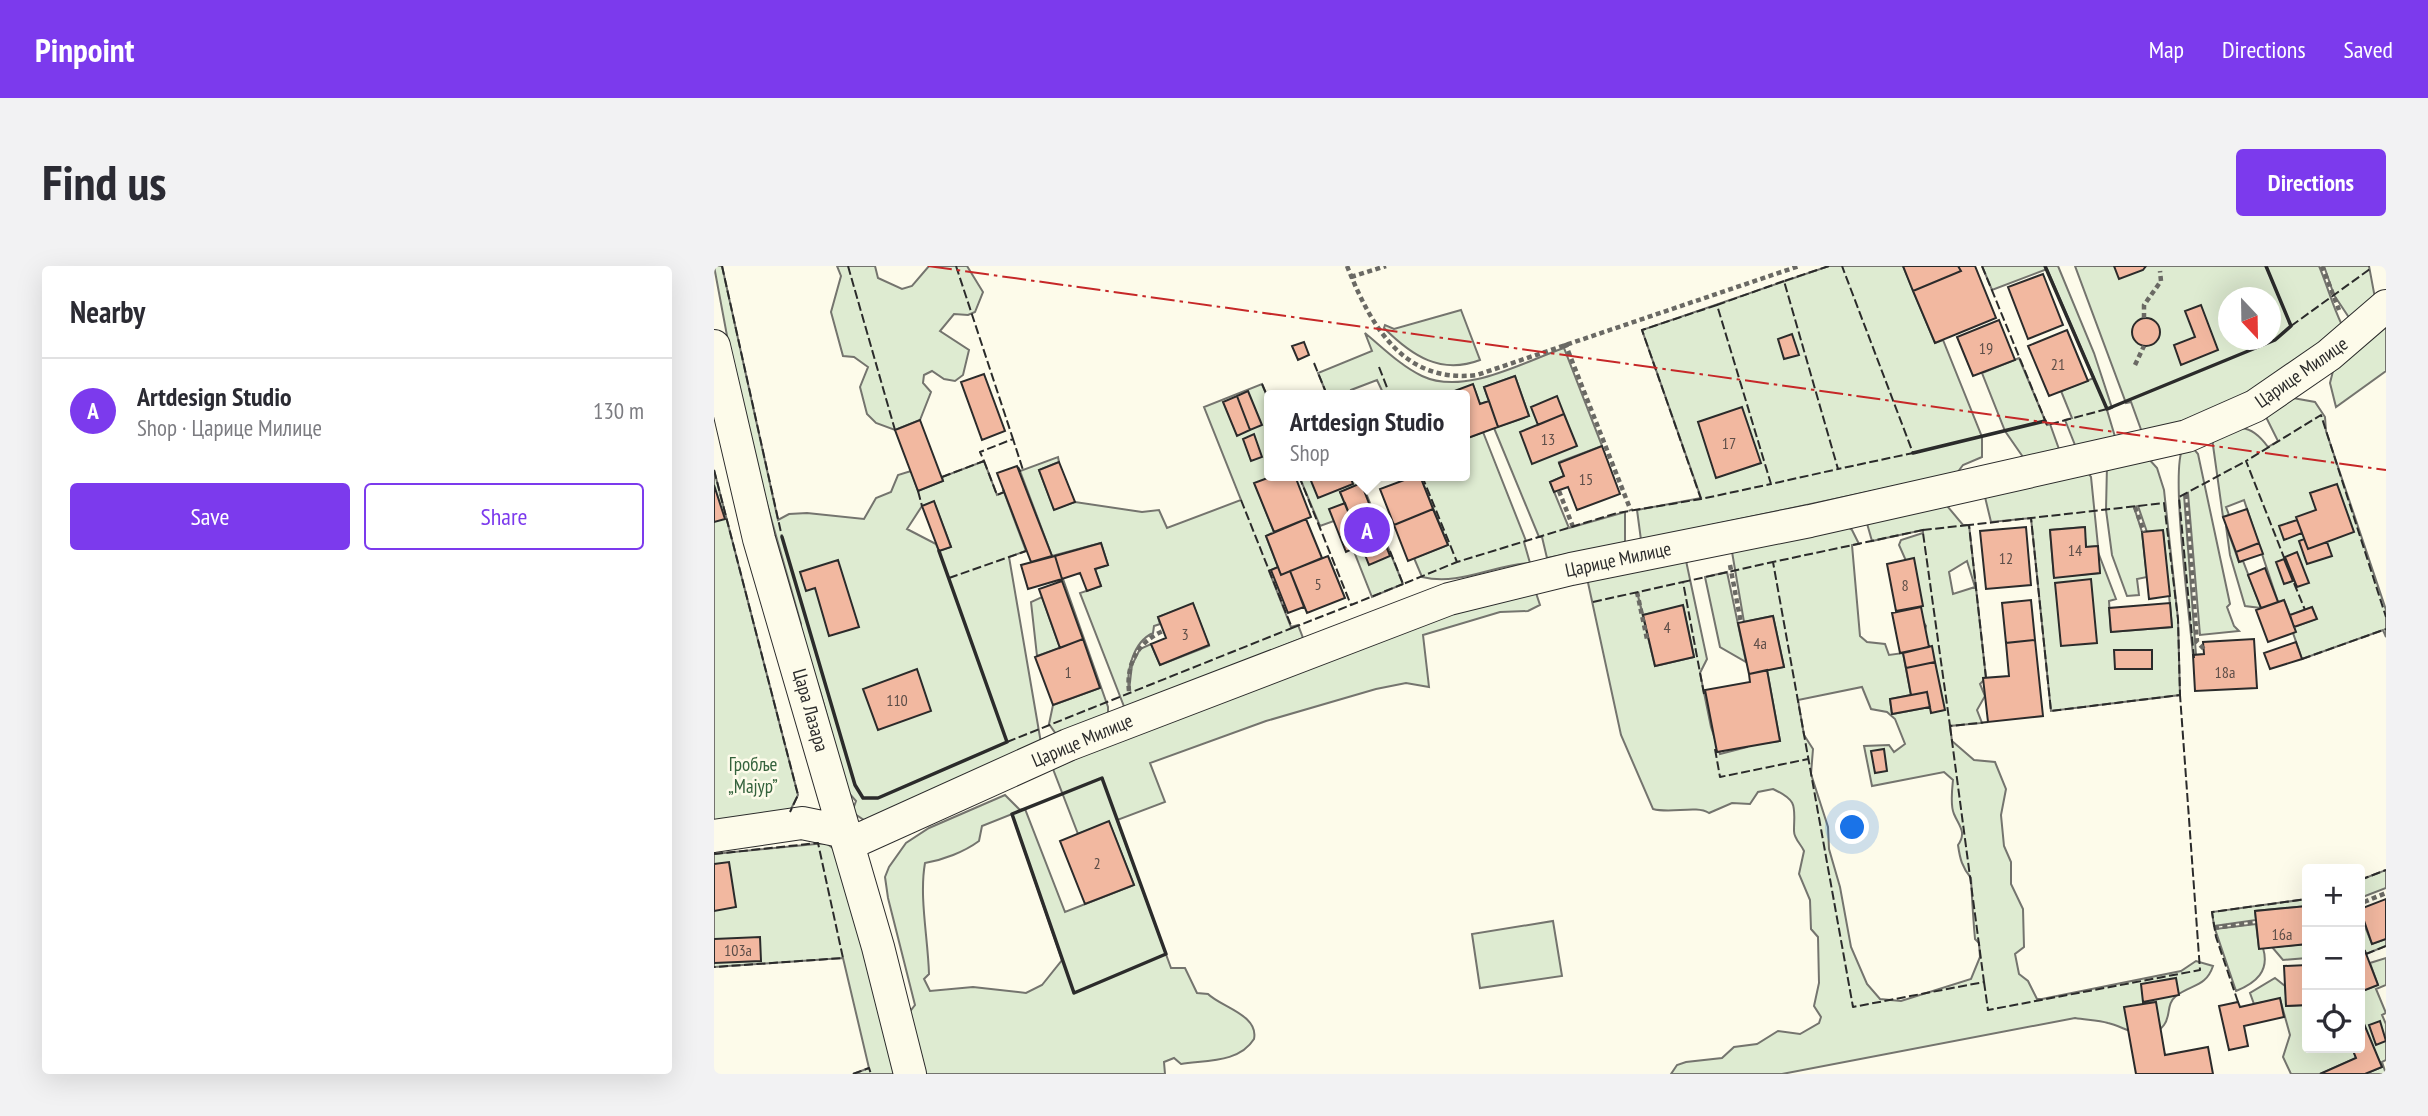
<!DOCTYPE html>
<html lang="en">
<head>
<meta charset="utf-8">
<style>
	body { margin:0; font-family:"PT Sans Narrow",sans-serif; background:#f2f2f3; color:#2b2b33 }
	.controls { position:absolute; right:21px; bottom:21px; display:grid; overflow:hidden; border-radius:7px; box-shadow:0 7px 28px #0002 }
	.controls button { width:63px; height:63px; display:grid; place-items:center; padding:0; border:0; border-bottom:2px solid #e1e1e2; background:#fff; color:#2b2b33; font:35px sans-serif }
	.compass { position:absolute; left:1504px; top:21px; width:63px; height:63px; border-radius:50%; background:#fff; box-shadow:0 7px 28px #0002; rotate:158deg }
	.you { position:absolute; left:1139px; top:562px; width:24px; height:24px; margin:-18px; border:5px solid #fff; border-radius:50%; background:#1a73e8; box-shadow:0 0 0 10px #1a73e833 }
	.badge { display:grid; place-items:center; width:46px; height:46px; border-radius:50%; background:#7c3aed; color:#fff; font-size:23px; font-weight:700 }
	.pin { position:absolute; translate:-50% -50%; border:4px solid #fff; box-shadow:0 2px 7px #0006 }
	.popup { position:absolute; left:550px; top:124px; width:206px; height:91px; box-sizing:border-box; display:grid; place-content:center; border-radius:7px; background:#fff; filter:drop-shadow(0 2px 5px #0005); font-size:23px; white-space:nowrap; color:#7c7c81 }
	.popup b { font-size:26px; color:#2b2b33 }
	.popup::after { content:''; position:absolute; left:50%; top:100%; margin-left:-14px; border:14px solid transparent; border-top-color:#fff }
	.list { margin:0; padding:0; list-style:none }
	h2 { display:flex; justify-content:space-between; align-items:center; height:91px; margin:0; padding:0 28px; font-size:30px }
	h2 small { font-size:23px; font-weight:400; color:#7c7c81 }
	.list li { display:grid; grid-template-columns:46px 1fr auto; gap:21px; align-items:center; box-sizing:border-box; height:105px; padding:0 28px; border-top:2px solid #e1e1e2 }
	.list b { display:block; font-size:26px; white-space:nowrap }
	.list p { margin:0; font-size:23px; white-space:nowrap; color:#7c7c81 }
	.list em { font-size:23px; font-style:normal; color:#7c7c81 }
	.actions { display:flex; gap:14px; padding:21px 28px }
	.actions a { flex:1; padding:16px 0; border:2px solid #7c3aed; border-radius:7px; text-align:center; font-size:24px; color:#7c3aed }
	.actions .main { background:#7c3aed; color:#fff }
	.icon { flex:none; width:38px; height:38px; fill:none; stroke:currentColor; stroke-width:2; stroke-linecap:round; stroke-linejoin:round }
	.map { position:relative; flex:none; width:1672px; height:808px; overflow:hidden; border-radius:7px }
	header { display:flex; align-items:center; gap:42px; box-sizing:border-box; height:98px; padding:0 35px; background:#7c3aed; color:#fff }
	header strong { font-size:33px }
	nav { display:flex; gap:38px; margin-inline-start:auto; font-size:24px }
	.intro { display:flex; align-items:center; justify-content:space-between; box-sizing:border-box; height:168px; padding:0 42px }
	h1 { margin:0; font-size:49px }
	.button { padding:18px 32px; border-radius:7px; background:#7c3aed; color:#fff; font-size:24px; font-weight:700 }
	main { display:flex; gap:42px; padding:0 42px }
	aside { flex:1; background:#fff; border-radius:7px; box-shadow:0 7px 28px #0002 }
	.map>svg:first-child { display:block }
	.green { fill:#deebd1; stroke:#74746e; stroke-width:2; fill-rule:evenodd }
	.building { fill:#f2b8a0; stroke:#2b2b2b; stroke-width:2 }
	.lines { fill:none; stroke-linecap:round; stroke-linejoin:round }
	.minor-casing { stroke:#2b2b2b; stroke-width:34 }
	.path { stroke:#6a6964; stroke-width:4.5; stroke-dasharray:5 3.5; stroke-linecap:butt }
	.minor { stroke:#fdfbea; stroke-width:32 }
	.fence { stroke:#2b2b2b; stroke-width:2; stroke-dasharray:9 3.5; stroke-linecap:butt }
	.wall { stroke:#2b2b2b; stroke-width:3.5 }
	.power { stroke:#c62828; stroke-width:2; stroke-dasharray:24 5 3.5 5; stroke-linecap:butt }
	.labels { text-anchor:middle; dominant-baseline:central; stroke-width:5; stroke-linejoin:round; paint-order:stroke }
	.number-label { font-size:16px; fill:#5d4e48 }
	.street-label { font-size:19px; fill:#2b2b2b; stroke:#fdfbea }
	.park-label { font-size:19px; fill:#34623c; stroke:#fdfbea }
</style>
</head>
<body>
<header>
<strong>Pinpoint</strong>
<nav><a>Map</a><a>Directions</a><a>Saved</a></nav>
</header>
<div class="intro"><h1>Find us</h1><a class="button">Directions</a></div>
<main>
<aside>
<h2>Nearby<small></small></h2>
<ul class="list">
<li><span class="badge">A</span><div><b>Artdesign Studio</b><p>Shop · Царице Милице</p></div><em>130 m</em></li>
</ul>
<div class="actions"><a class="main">Save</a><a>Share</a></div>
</aside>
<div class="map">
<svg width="1672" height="808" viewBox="0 0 1672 808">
	<rect width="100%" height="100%" fill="#fdfbea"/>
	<!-- green -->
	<path class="green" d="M0,0H8L64,254L75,248L93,247L150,253L162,232L177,226L184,209L197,205L204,225L229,215L228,211L270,195L283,229L290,226L312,285L295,291L327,477L156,558L138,546L142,535L134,526L106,425L87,369V358L28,150ZM220,236L237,281L225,285L222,278L193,263L208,240Z
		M123,0H161L164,12L188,23L198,20L215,0H253L269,26L261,46L254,49L240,48L226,65L255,84L249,109L241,115L230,113L218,105L210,109L209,117L217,126L206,154L181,164L162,157L153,148L146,121L154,101L140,91L129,90L117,46L127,10Z
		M1115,0H1189L1221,77L1229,74L1268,171V191L1249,199L1243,207L927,274L923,244L987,232L928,64Z
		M1268,0H1344L1380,87L1398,142L1393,144L1402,174L1363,184L1351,154L1358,152L1347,125L1380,112L1333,3L1278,24Z
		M1361,0H1605C1614,21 1618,39 1628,59C1610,74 1592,90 1572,103C1528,133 1479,152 1429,169L1417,136L1412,137ZM1514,32H1556V74H1514Z
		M1610,0H1655L1661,32L1636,53L1620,29Z
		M747,44L766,94C727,109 698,90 670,62L671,59L680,63Z
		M1672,58V105L1622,141L1616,117L1619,105Z
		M651,67C669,82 687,100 708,110C751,130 809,96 850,82L888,180L845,196L850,210L836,216L855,262L911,246V277L833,292L828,271H825L780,162L815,150L801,110L770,121L775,135L766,138L759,119L730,129H670L663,114L637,124L638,129H613L604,107L658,85Z
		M1305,92L1333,159L1336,158L1346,186L1309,191L1291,165L1268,107Z
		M548,118L555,135V210H559L541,218L560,266L552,270L564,301L555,305L577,361L584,359L589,372L411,443L366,327L387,320L381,303L394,299L387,277L338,290L306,205L344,191L345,196L325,204L340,243L361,236L428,246L445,244L453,262L527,234L490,141ZM479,338L495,380L446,399L437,378L426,383L418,399L415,425C412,405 419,376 439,367L440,360L446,358L444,351Z
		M1579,132L1601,136L1611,151L1612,165L1672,344V371L1669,364L1588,393L1579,367L1581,366L1580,361L1602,353L1598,341L1576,349L1570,334L1564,336L1530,234L1512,241L1515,249L1509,251L1498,172C1523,160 1535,155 1554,181L1564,175L1552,151Z
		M769,166L812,275L810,276L816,297C778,299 746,320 708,311L700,292L734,279L706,210H751V173Z
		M1469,182H1479L1484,188L1516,338L1513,341L1520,360L1525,365L1486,369L1474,227L1470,229L1482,389H1479C1476,354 1456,203 1469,182Z
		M1434,192L1443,202L1450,224L1464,353L1466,429L1337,445L1317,252L1277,256L1271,231L1374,207L1377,211L1384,280L1372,281L1370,261L1336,264L1340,311L1386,307L1384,286L1402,333L1395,335L1397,366L1458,361L1449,265L1433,266L1424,240L1420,241L1428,266L1433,311L1423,313L1425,329L1413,330L1398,289L1392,244L1393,199Z
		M0,204L84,529L75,547L0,556Z
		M585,210H645L689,318L658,331L639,283L647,279V218L626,226L631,237L620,255L606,260Z
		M1229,235L1249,259H1255L1272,412L1266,418L1271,430L1263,444L1268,457L1236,460L1238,475L1260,494L1281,496L1292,523L1287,549L1290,580L1297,596V618L1309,643L1310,681L1301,688L1305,708L1314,715L1323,733H1328L1467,705L1482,695L1499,700C1492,721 1478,718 1462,730C1452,738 1457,750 1450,759C1435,780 1412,761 1394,757C1384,754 1372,754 1361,752L1068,808H957L963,799L972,796L1008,792L1020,781L1043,778L1064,765L1086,768L1105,757L1107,751L1100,740L1105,717L1104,671L1097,663L1096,634L1085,608L1090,585C1087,578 1080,573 1080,565C1080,541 1085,535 1059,523L1044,526L1036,538L1018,537L995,547C982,539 957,548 939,543L907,469L873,312L821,324L826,339L814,345L786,346L709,369L715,421L692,417L662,423L552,455L436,497L451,536L403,554L457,702H471L483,727L494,728C507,741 545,749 540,773C525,797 492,794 467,798L460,792L450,796L451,808H139L155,802L129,692L0,701V588L112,577L120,583L140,638L175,772L201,739L174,632L171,611L175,601L192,577L215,562L291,529L306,544L311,543L351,646L420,619L395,556L364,568L339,503C483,437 632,376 784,331C845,313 909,303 971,290L993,393L986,407L997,461L1006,488L1033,481L1030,469L1033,468L1043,478L1066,475L1053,404L1070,401L1059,350L1030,356L1017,280L1093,267L1108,268L1115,266L1125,255L1138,264L1145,278L1138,279L1146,370L1153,376L1171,378L1175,389L1189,387L1197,429L1176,433L1178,448L1216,441L1218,446L1230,444L1220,394L1208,379L1212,360L1196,338L1193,297L1185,279L1187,274L1209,267V264L1158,275L1152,254ZM1253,295L1261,321L1239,328L1235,306ZM923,326L929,349L969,340L980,391L941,400ZM1148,421L1157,443L1173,446L1181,453L1191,478L1180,486L1175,479L1150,480L1158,520L1230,506L1239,514C1238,524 1236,539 1240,548C1245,560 1253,566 1244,579C1246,593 1248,601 1257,612C1258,633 1259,651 1261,673L1265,677L1266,691L1257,713L1187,735L1166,733L1153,718L1137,681L1126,621L1115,583L1114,561L1097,508L1099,483L1090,469L1084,434ZM298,548L348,694L328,719L312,727L259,721L216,725L210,713L215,708C214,672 205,631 211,597C229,594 250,586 265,575L268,560Z
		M1512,260L1525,296L1529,295L1547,342L1531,340L1516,289Z
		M1013,306L1032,396L1006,381L991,311Z
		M349,313L394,441V449L342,468L335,458L339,439L386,422Z
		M328,331L346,382L323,390L317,336Z
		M1672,604V622L1646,632V614Z
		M1593,633V640L1541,645L1542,654L1500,660L1498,646Z
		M1646,648L1658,678L1672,673V680L1652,688L1651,685L1646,687Z
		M839,655L848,710L766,722L758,668Z
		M1542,658L1545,682H1549C1556,705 1542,717 1522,725L1501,663Z
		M1593,678V692L1569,694L1558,681Z
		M1672,692V719L1662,723L1672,747L1668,749L1672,758V794L1668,796L1672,808H1651L1668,801L1646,754V726L1664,719L1656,697Z
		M1561,712L1571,720L1573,740L1593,739V782H1638L1642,792L1606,808H1577L1569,791L1576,769L1566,733L1540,738L1536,727Z"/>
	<!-- building -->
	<path class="building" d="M1189,0H1244L1247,5L1199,25Z
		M1244,0H1261L1282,52L1221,77L1199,25L1247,5Z
		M1400,0H1432L1429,4L1405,13Z
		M1329,8L1349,59L1314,73L1294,21Z
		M1487,39L1504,84L1467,99L1460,79L1481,71L1471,45Z
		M1418 66a14 14 0 1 1 28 0a14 14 0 1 1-28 0Z
		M1285,54L1301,94L1259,110L1243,71Z
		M1353,64L1374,115L1335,130L1314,80Z
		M1078,68L1085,89L1070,93L1064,73Z
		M590,76L595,89L584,94L578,80Z
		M270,108L291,165L268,174L247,116Z
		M801,110L815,150L784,161L770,121Z
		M759,118L766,138L775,135L784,161L751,173V129H730Z
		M534,125L548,159L536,164L523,130Z
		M523,130L536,164L523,170L509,136Z
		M843,130L850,148L824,159L817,141Z
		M1028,141L1047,197L1002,212L984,156Z
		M850,148L863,180L818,198L806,166Z
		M206,154L229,215L204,225L181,164Z
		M540,168L548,191L537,195L529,173Z
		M888,180L906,228L863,244L854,221L840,226L836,216L850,210L845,197Z
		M345,196L361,236L340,244L325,204Z
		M303,200L338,290L317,296L283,207Z
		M559,210H581L597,251L560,266L540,217Z
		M595,210H636L639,218L604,232Z
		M701,210H706L719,243L680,259L666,223Z
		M647,217L656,240L635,248L626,226Z
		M1623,218L1640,266L1594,283L1582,251L1602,244L1596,227Z
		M0,219L11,253L0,256Z
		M220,235L237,281L225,285L208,240Z
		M631,237L647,279L632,286L615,243Z
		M656,240L676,290L655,299L635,248Z
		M719,243L734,279L694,295L680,259Z
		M1533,243L1545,277L1522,286L1509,251Z
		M592,253L608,292L567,309L552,270Z
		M1583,254L1588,267L1570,274L1565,260Z
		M1312,261L1317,319L1272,323L1266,265Z
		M1371,261L1372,281L1384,280L1386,307L1340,312L1336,264Z
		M1449,264L1456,330L1435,333L1428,266Z
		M1590,273L1594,283L1613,276L1618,290L1593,298L1585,275Z
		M387,277L394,299L381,303L387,320L373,325L366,307L348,313L341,290Z
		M1545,277L1549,288L1525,296L1522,286Z
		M1583,286L1595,317L1583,321L1571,291Z
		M341,290L348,313L314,323L307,299Z
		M614,290L631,332L593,347L576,305Z
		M1200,292L1209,340L1182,345L1173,298Z
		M1570,293L1579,315L1570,318L1562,296Z
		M124,294L145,361L115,370L101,322L92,325L86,306Z
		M564,301L567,309L576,305L590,341L574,347L557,304Z
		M1551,302L1564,336L1547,342L1534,309Z
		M1377,313L1383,377L1347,380L1341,317Z
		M348,315L369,373L346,382L325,323Z
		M1317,334L1321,374L1292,377L1288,337Z
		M1570,334L1582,366L1554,376L1542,344Z
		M479,337L495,379L446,399L437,378L452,372L444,351Z
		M1456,337L1458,361L1397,366L1395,342Z
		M969,339L980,391L941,400L929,349Z
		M1207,341L1215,381L1186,387L1178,347Z
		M1598,341L1603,353L1580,361L1576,349Z
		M1059,350L1070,401L1035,408L1024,357Z
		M369,373L386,422L339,439L321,391Z
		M1540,373L1543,422L1481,425L1479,389L1490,388L1489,376Z
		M1321,374L1329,450L1274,456L1269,412L1295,410L1292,377Z
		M1582,376L1588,393L1556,403L1550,387Z
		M1218,380L1221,396L1192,402L1189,387Z
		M1400,384H1438V403H1401Z
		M1221,396L1231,444L1217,447L1213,426L1197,429L1192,402Z
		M203,403L217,445L164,464L149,423Z
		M1053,404L1066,475L1003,486L991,424L1036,416L1035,408Z
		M1213,426L1216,441L1178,448L1176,433Z
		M1170,483L1173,505L1161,507L1157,485Z
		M395,555L420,619L371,638L346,575Z
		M15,596L22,641L0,645V598Z
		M1672,633V673L1658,678L1646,643Z
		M1593,640V678L1545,683L1541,645Z
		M46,671L47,695L0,697V673Z
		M1651,685L1664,719L1646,726V687Z
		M1593,699V739L1572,740L1570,700Z
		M1462,712L1465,729L1429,736L1427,718Z
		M1566,732L1570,751L1530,760L1534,780L1515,784L1505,740L1524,736L1526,741Z
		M1442,736L1451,789L1494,781L1499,808H1422L1410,741Z
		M1648,753L1668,801L1651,808H1606L1642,792L1638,782H1646Z
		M1666,755L1672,775L1662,779L1655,759Z"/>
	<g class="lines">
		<defs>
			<path id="minor" d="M0,80L45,273L164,681L196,808
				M0,570L88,557L132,566
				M135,578L354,479L735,333L857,303L1096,255L1473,170L1541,140L1615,89L1672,40"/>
		</defs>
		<!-- minor casing -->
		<use href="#minor" class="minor-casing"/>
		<!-- path -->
		<path class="path" d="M633,0C657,60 689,118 763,109L1085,0
			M1608,0L1625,44
			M637,11L672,0
			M1430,52V39L1447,15L1446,5
			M851,77L917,245
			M1421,99L1430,80
			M656,215L667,210
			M845,225L859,261
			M1472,228L1483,376L1490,383
			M1421,241L1430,266
			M1016,299L1027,357
			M923,326L933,373
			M415,425C412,398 424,376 449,365
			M1650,636L1672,627
			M1500,662L1542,656"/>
		<!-- minor -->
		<use href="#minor" class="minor"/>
		<!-- fence -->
		<path class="fence" d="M8,0L68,271
			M134,0L181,164
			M242,0L299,173
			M1115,0L1070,15L1124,203L1199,187L1128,0
			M1268,0L1333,159L1393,143
			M1070,15L1003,39L1057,218L1124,203
			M1003,39L928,64L987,233L1057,218
			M1577,60L1656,3L1655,0
			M600,97L613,129
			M665,101L676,129
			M548,118L555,134
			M270,195L283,229L290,226L288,221
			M0,204L84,529L76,546
			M585,210L637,339L689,318
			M645,210L649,220
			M708,210L743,296L903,247L987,233
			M228,211L270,195L266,186L299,173L309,204L306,205L304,201
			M204,225L208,240
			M527,234L578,362L637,339
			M1450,237L1464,353L1466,429L1337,445L1317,252Z
			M1255,259L1209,264V267L1236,460L1274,456
			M1209,264L1059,296L1139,741L1270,716L1236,460
			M676,285L689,318L743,296
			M1571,294L1532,195L1607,149L1672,351
			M235,312L312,285
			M1580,317L1591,344
			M879,336L969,316
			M1480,392L1465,231L1532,195
			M1588,393L1672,363
			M1272,412L1255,259L1317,252
			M990,428L969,316L1059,296
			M293,476L578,362
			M1001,483L1006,511L1094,493
			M0,588L104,577L129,692L0,701
			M1646,614L1672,604
			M1652,688L1672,680
			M1270,716L1274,744L1486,704L1466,429
			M1524,736L1502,671L1498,646L1593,633
			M139,808L155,802L157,808"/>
		<!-- wall -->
		<path class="wall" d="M1331,0L1393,143L1561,74L1577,60L1552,0
			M1199,187L1331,155
			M68,271L141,519L149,532H164L293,476L225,285
			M388,512L452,688L360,727L298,548Z"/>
		<!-- power -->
		<path class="power" d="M214,0L1672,204"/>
	</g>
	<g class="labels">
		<!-- number labels -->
		<g class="number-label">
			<text x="1272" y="82">19</text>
			<text x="1344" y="98">21</text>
			<text x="834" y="173">13</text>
			<text x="1015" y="177">17</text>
			<text x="872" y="213">15</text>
			<text x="1361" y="284">14</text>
			<text x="1292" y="292">12</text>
			<text x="604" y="318">5</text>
			<text x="1191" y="319">8</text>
			<text x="953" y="361">4</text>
			<text x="471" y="368">3</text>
			<text x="1046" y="377">4a</text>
			<text x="354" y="406">1</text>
			<text x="1511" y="406">18a</text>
			<text x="183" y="434">110</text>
			<text x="383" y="597">2</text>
			<text x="1568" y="668">16a</text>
			<text x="24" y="684">103a</text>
		</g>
		<!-- street labels -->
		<g class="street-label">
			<text transform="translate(1587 106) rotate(-35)">Царице Милице</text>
			<text transform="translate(904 293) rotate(-12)">Царице Милице</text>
			<text transform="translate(97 444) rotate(74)">Цара Лазара</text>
			<text transform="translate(368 474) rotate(-23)">Царице Милице</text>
		</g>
		<!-- park labels -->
		<g class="park-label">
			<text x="39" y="498">Гробље<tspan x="39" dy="22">„Мајур”</tspan></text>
		</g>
	</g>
</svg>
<div class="controls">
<button>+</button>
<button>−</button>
<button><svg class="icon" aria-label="locate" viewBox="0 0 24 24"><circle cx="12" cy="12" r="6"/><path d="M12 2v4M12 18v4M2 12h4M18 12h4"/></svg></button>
</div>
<svg class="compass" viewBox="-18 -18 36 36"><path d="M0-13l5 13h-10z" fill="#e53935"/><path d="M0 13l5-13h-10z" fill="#7c7c81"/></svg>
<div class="you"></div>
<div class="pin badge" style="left:653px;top:264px">A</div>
<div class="popup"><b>Artdesign Studio</b>Shop</div>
</div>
</main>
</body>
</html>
